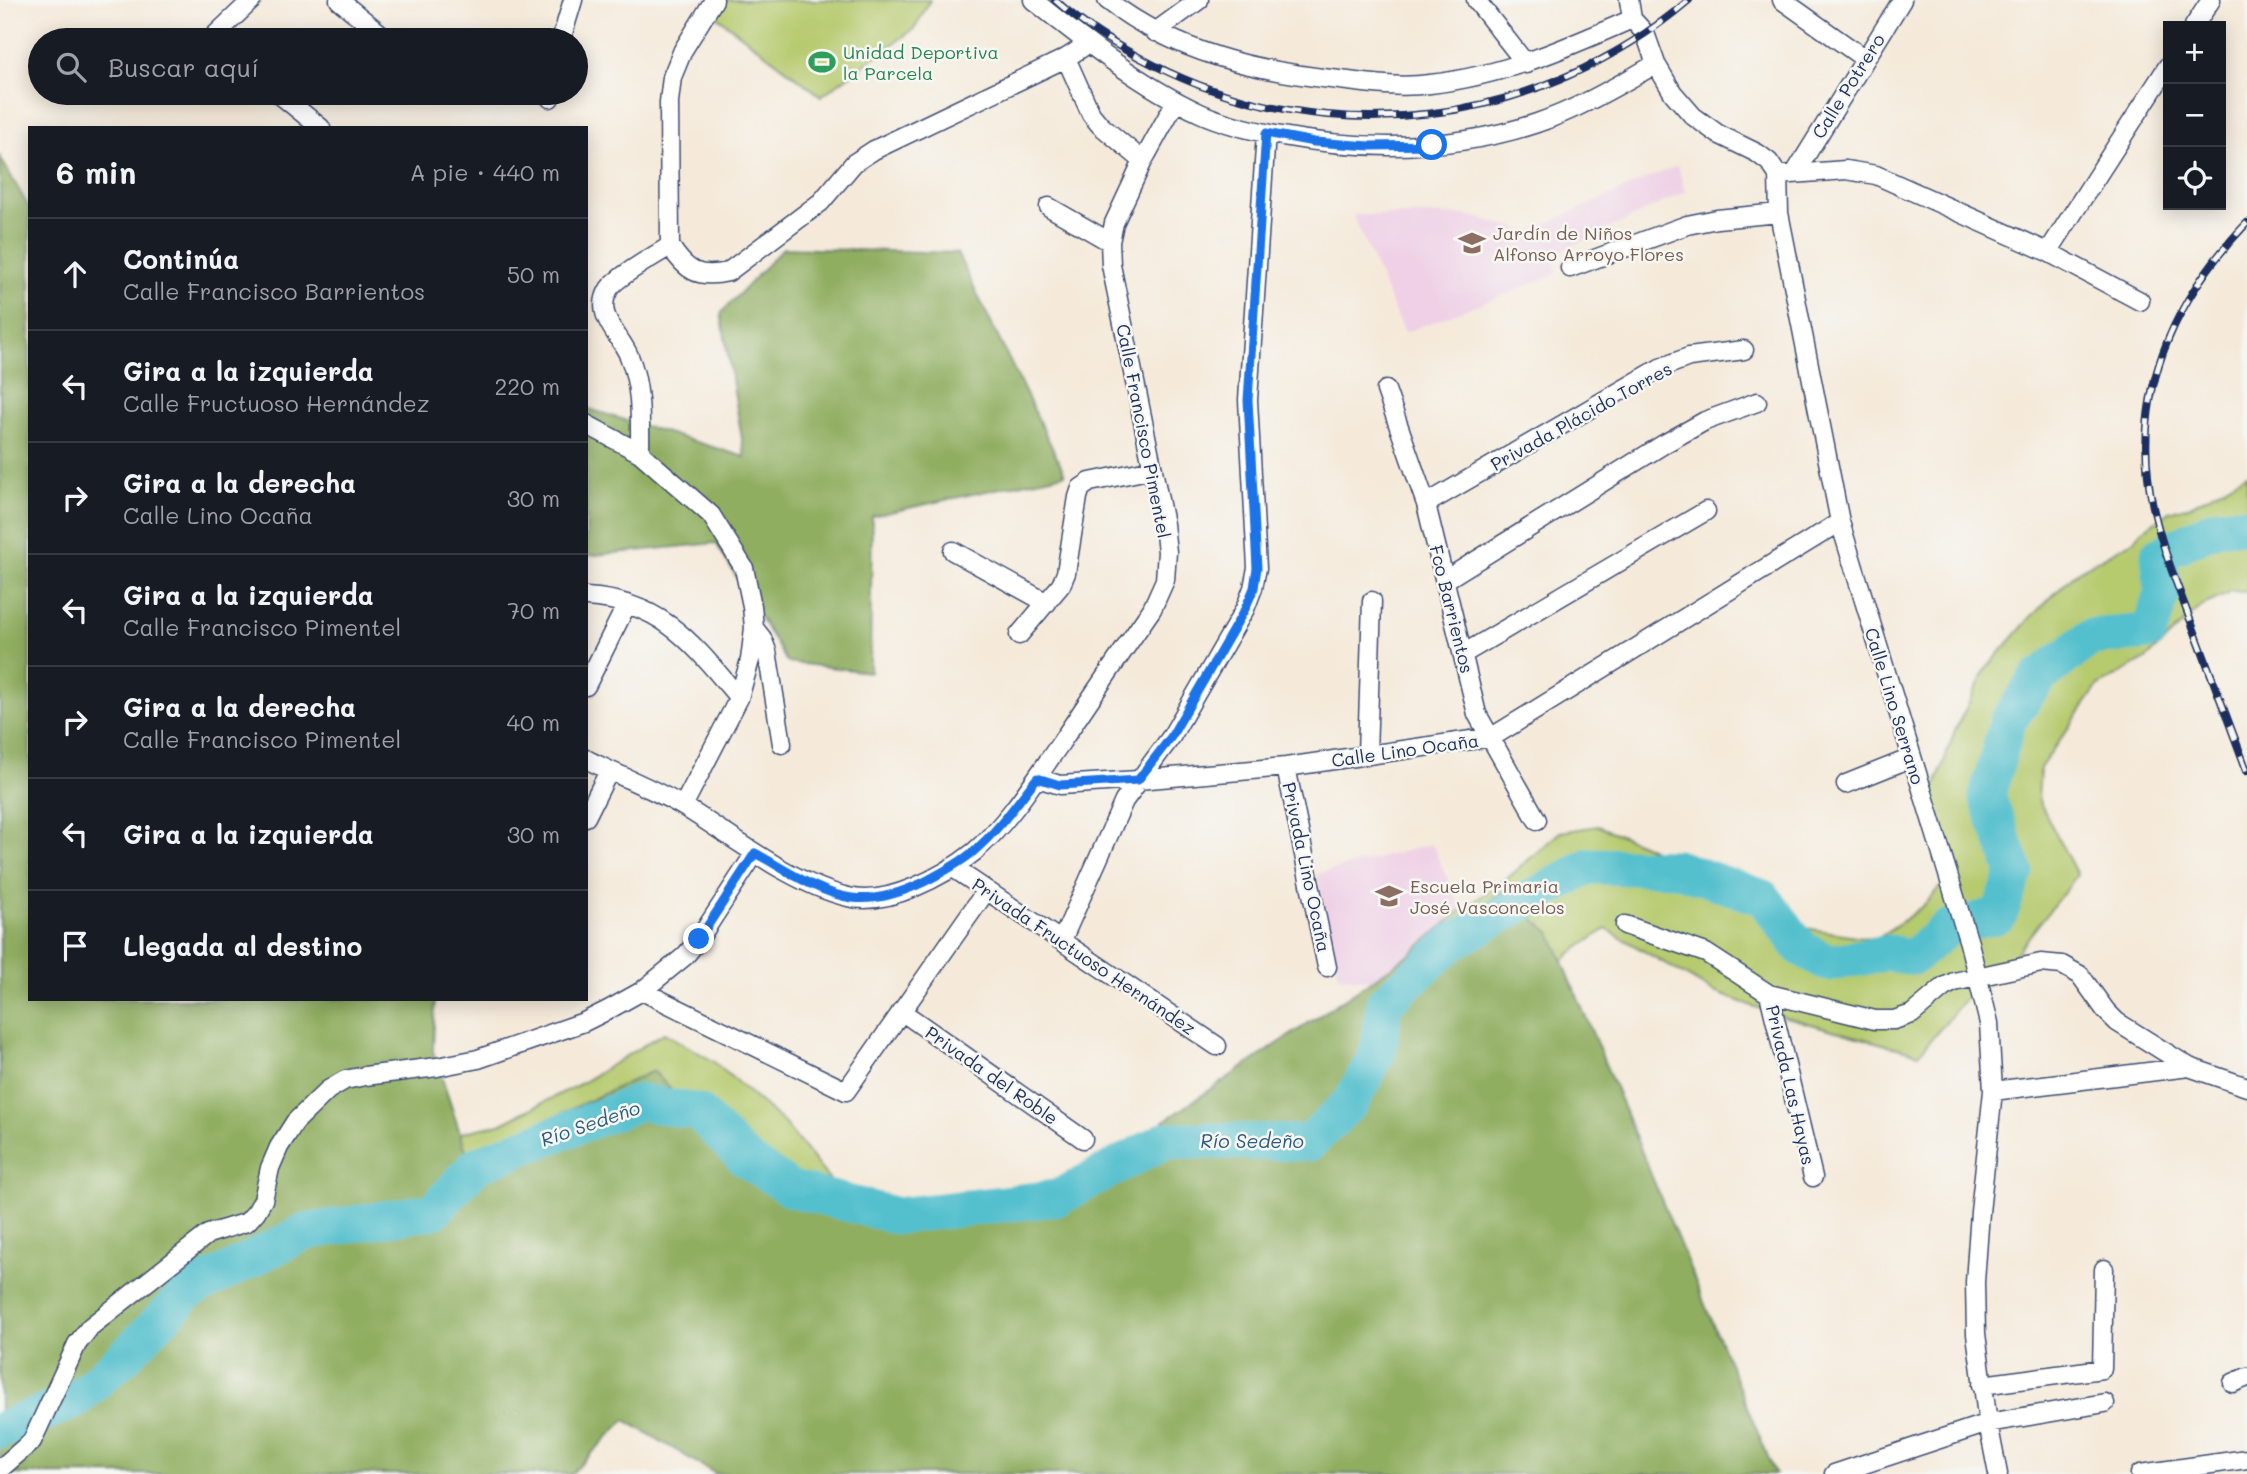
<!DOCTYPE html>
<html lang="es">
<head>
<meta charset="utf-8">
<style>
	body { margin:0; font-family:Mali,sans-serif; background:#242831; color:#f1f3f6 }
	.controls { position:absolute; right:21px; top:21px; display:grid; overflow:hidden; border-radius:0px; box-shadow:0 4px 18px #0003 }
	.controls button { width:63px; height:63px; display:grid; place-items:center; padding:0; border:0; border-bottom:2px solid #363941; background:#171b24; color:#f1f3f6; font:35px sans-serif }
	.stop { position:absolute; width:21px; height:21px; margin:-16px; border:5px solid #1a73e8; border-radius:50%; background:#fff }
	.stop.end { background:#1a73e8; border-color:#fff; box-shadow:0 2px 7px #0008 }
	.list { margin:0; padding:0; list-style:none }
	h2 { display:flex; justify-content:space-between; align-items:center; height:91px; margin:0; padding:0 28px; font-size:30px }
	h2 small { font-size:23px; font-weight:400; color:#9ea1a6 }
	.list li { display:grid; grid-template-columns:46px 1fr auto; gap:21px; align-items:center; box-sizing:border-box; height:112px; padding:0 28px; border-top:2px solid #363941 }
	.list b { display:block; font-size:26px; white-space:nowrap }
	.list p { margin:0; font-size:23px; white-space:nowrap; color:#9ea1a6 }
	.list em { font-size:23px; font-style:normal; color:#9ea1a6 }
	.icon { flex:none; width:38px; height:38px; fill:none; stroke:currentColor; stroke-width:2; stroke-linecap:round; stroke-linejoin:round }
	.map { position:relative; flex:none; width:2247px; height:1474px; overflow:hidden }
	.search { position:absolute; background:#171b24; box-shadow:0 4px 18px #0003; left:28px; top:28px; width:560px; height:77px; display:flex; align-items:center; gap:18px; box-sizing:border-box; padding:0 24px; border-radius:38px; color:#9ea1a6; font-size:26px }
	.panel { position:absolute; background:#171b24; box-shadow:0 4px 18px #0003; left:28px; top:126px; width:560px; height:875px; border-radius:0px }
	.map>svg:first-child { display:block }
	.built { fill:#efd0e6 }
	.green { fill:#b6ca6e; stroke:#687c66; stroke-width:2 }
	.forest { fill:#90ae61; stroke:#566e60; stroke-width:2 }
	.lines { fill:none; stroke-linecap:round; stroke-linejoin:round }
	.river { stroke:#54c0cd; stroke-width:37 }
	.minor-casing { stroke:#3c4b71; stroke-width:21 }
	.minor { stroke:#fff; stroke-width:18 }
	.rail-casing { stroke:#1b2f5e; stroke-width:8 }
	.rail { stroke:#f6f6f2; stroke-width:5; stroke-dasharray:16; stroke-linecap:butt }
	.route { stroke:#1a73e8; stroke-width:9 }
	.labels { text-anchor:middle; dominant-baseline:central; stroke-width:5; stroke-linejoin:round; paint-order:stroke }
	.leisure-label { font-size:18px; fill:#27864d; stroke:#f6f6f2; text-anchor:start }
	.street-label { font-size:18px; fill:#1b2f5e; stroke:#f6f6f2 }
	.education-label { font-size:18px; fill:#785e54; stroke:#f6f6f2; text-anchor:start }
	.water-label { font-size:19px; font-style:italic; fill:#2c5a7f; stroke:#f6f6f2 }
</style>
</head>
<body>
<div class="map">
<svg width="2247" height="1474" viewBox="0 0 2247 1474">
	<rect width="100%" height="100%" fill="#f6f6f2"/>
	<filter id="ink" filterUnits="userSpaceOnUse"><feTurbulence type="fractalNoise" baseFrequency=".0143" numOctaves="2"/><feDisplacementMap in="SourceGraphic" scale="14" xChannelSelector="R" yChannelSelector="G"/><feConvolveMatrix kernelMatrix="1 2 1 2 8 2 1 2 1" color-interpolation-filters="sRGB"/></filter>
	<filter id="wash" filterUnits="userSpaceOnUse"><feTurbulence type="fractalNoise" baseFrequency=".00686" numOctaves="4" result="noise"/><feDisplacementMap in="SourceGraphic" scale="28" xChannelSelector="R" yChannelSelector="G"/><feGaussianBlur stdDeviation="1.57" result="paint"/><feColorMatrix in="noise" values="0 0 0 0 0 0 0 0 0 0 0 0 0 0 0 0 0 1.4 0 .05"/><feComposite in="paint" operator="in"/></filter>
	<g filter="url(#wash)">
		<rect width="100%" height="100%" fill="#f5eada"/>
		<!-- built -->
		<path class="built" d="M1678,165L1685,192L1553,255L1557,274L1404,333L1353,215H1465L1530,231Z
			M1432,844L1465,918L1380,982L1339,976L1317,874Z"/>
		<!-- green -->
		<path class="green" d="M724,0H930L915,28L821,96L715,15Z
			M2247,474V592L2229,591L2226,595L2203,605L2146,659L2098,686L2040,768L2038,799L2077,875L1996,979L1970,993L1919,1054L1775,1014L1714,992L1606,929L1571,953L1526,999L1269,1185L0,1309L443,1137L500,1124L580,1084L664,1033L713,1061L784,1123L829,1179L846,1208L880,1215L956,1212L971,1207L1059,1186L1163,1122L1310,1024L1411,953L1458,913L1509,877L1560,832L1598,826L1644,845L1805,928L1875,939C1908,918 1938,900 1955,864L1931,800L1955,730L1986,669L2030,618L2078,571L2133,541L2142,531L2169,512L2192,505Z"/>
		<!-- forest -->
		<path class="forest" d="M0,157L30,209V999H435L433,1051L468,1157L653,1071L765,1184L842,1217L1040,1205L1502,892L1551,933L1775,1474H716L625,1420L571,1474H0Z
			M783,248L957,253L1065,474L872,516L870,672L787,662L716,543L586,556V408L745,457L721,313Z"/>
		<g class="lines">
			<!-- river -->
			<path class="river" d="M0,1430L74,1401L124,1357L189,1291L305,1232L434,1211L476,1165L640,1102L698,1112L744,1158L791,1189L897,1216L1057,1198L1166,1140L1309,1143L1351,1102L1378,1052L1384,1003L1454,941L1589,866L1676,868L1763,898L1801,948L1828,963L1887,953L1913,957L1948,928L1999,915L2015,872L1987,796L2008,721L2038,678L2091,637L2149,632L2163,592L2159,555L2218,526L2247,525"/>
		</g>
	</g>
	<g filter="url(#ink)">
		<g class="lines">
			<defs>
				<path id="minor" d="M339,0L388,40
					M714,0L683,50L672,77L669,102L670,246C686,271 698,279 728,272L821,202L854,163L874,150L1066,58L1088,44
					M1033,0C1083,40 1141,86 1200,113C1224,124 1250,130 1276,135C1362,151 1453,151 1537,123C1579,109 1618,85 1656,64
					M1107,0C1175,53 1256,71 1340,80C1370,84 1401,88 1430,84C1503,76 1566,48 1632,19
					M1476,0L1526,64
					M1629,0L1632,19L1645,33L1656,64L1673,93L1693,116L1718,134L1757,153L1769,162L1778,175L1779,213L1840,522L1969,943L1989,1023L1993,1091L1980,1212L1975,1282L1976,1334L1988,1423L1998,1474
					M1782,0L1865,59
					M2194,26L2211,0
					M1155,32L1199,0
					M210,40L252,0
					M561,40L573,0
					M1066,58L1091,114L1100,125L1143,161
					M278,93L321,128
					M550,98L551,93
					M1795,173L1902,0
					M1778,175L1846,170L1876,175L2048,252L2140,301
					M1049,207L1110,242
					M2048,252L2168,66
					M1570,268L1687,225L1717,219L1779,213
					M1386,390L1426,504L1477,714L1537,820
					M586,424L640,453L711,515L744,568L752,606L754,628L750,660L739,698L683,806
					M640,453C640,421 642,387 629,356C620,334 593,315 609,289C615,278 657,254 670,246
					M1426,504L1660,368L1689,357L1744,350
					M953,551L1047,603
					M1445,580L1664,444L1705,421L1757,402
					M586,597C663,601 694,645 739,698
					M754,628L762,638L767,651L782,744
					M1019,635L1061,585L1066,573L1078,497L1081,488L1090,482L1153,469
					M1463,654L1706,511
					M586,686L627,604
					M1367,754L1372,601
					M586,759C619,776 655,789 686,808C735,838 792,884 848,897C887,907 944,876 974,852C1008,823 1034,781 1060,744C1090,699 1121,654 1152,609L1165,580L1167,552L1164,524L1111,265L1110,242L1114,223L1143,161L1176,101
					M1286,767L1327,967
					M1037,778L1060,785L1138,780L1286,767L1492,737L1840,522
					M1846,784L1911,758
					M586,817L609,771
					M952,867L1217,1046
					M1625,925L1706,953L1769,994L1875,1020H1894L1912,1014L1944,987L1954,982L2041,963L2062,965L2080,975L2106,1011L2117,1022L2189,1067L2247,1087
					M1062,940L1124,801L1171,737L1245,609L1253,588L1257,568L1248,400L1266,133
					M642,991L846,1091L986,891
					M1769,994L1813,1177
					M901,1011L1083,1139
					M1993,1091L2189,1067
					M2233,1383L2247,1377
					M1982,1385L2102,1369L2104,1269
					M0,1469L32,1441L77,1344L90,1327L208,1234L247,1222L256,1212L263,1200L270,1168L279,1147L295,1122L328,1090L345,1080L365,1076L437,1067L478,1059L584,1022L608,1010L642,991L685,956L699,939L755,853
					M1834,1474L1988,1423L2105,1403
					M2140,1474L2247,1459"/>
			</defs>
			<!-- minor casing -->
			<use href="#minor" class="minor-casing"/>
			<!-- minor -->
			<use href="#minor" class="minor"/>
			<defs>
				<path id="rail" d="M1055,0C1084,26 1118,47 1152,64C1327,154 1540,127 1689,0
					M2247,223C2172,301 2129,397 2153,507C2162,548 2178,588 2193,627C2211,675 2229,723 2247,771"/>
			</defs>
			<!-- rail casing -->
			<use href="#rail" class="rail-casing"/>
			<!-- rail -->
			<use href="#rail" class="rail"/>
		</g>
	</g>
	<g class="lines" filter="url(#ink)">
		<!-- route -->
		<path class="route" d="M699,939L755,853C783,868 820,894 852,898C877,901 901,893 924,882C941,873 959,864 974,851C998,831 1017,803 1037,778L1060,785L1138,780L1171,737L1245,609L1254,588L1257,568L1248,400L1266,133L1314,142L1370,146L1432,145"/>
	</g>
	<!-- icons -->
	<defs>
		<symbol id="stadium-bare" viewBox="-9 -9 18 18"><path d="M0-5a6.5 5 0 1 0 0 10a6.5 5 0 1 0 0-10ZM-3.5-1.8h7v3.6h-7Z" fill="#2e9e5b" stroke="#f6f6f2" stroke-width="2.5" paint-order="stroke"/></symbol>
		<symbol id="school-bare" viewBox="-9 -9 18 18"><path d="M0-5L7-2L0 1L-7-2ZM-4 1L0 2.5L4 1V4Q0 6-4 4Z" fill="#8d6e63" stroke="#f6f6f2" stroke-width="2.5" paint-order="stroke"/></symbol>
	</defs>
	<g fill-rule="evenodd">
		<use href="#stadium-bare" x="803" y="43" width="38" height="38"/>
		<use href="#school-bare" x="1453" y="224" width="38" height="38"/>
		<use href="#school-bare" x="1370" y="877" width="38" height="38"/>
	</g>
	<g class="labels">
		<!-- leisure labels -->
		<g class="leisure-label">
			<text x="843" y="52">Unidad Deportiva<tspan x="843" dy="21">la Parcela</tspan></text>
		</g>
		<!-- street labels -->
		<g class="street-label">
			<text transform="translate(1848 86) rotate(-58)">Calle Potrero</text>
			<text transform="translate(1581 416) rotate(-29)">Privada Plácido Torres</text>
			<text transform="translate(1144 431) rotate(79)">Calle Francisco Pimentel</text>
			<text transform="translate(1452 609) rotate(76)">Fco Barrientos</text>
			<text transform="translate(1895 706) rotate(73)">Calle Lino Serrano</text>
			<text transform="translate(1405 750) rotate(-8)">Calle Lino Ocaña</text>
			<text transform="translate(1307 867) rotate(78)">Privada Lino Ocaña</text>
			<text transform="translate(1084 956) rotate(34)">Privada Fructuoso Hernández</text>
			<text transform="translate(992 1075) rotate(35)">Privada del Roble</text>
			<text transform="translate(1791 1085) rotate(77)">Privada Las Hayas</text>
		</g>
		<!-- education labels -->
		<g class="education-label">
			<text x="1493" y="233">Jardín de Niños<tspan x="1493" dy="21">Alfonso Arroyo Flores</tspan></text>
			<text x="1410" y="886">Escuela Primaria<tspan x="1410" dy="21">José Vasconcelos</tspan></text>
		</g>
		<!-- water labels -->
		<g class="water-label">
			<text transform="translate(590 1123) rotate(-19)">Río Sedeño</text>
			<text x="1252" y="1140">Río Sedeño</text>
		</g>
	</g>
</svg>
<div class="controls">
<button>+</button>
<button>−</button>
<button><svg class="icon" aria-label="locate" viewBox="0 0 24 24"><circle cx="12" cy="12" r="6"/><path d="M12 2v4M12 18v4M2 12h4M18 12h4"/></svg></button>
</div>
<div class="stop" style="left:1432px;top:145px"></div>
<div class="stop end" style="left:699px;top:939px"></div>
<div class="search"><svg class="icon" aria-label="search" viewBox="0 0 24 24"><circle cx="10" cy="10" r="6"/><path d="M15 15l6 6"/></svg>Buscar aquí</div>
<section class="panel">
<h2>6 min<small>A pie · 440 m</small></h2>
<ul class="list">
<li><svg class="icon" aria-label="ahead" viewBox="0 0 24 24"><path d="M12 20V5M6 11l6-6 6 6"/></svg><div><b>Continúa</b><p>Calle Francisco Barrientos</p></div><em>50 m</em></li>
<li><svg class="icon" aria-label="left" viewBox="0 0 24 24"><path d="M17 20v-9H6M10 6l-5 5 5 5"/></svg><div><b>Gira a la izquierda</b><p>Calle Fructuoso Hernández</p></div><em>220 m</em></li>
<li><svg class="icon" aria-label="right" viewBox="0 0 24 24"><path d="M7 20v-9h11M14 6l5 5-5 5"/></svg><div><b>Gira a la derecha</b><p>Calle Lino Ocaña</p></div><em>30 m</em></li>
<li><svg class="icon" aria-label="left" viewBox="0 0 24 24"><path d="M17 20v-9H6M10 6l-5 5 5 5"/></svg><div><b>Gira a la izquierda</b><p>Calle Francisco Pimentel</p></div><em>70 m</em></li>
<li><svg class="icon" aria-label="right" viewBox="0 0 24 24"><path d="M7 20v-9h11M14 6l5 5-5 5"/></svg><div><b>Gira a la derecha</b><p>Calle Francisco Pimentel</p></div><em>40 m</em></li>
<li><svg class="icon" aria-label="left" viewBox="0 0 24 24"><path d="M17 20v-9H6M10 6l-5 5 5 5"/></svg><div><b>Gira a la izquierda</b></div><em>30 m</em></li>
<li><svg class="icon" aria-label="arrive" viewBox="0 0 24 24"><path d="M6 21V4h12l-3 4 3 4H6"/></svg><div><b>Llegada al destino</b></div></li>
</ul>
</section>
</div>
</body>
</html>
